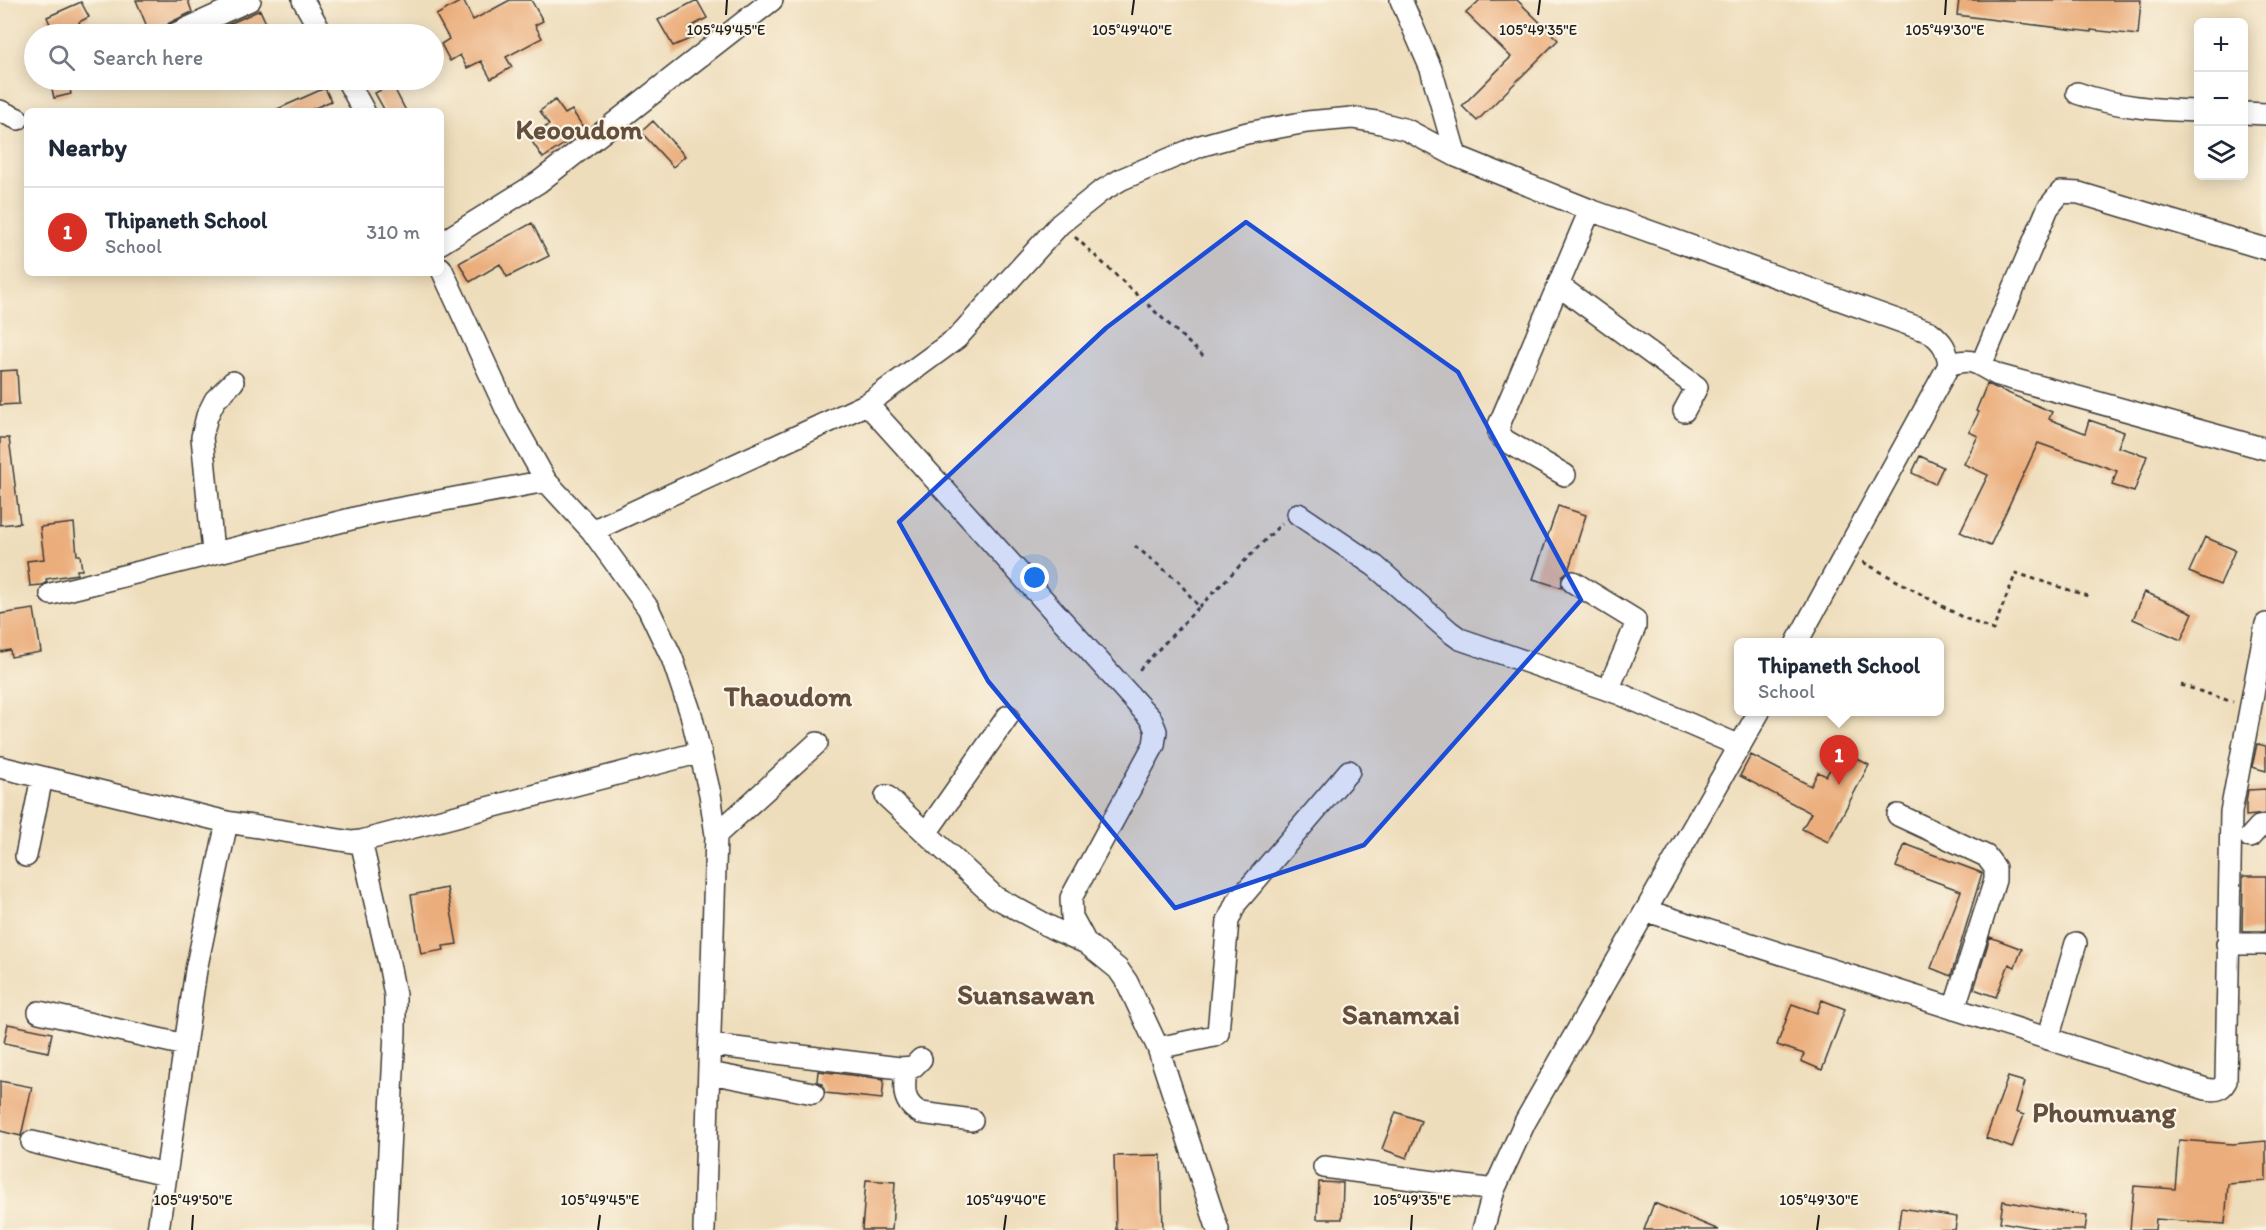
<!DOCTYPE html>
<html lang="en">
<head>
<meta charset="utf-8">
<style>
	body { margin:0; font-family:Itim,sans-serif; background:#f2f2f3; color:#1f2937 }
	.controls { position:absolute; right:18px; top:18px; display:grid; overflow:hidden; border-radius:9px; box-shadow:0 3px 15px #0003 }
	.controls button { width:54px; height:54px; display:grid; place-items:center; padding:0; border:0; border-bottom:2px solid #e0e1e3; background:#fff; color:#1f2937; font:30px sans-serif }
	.you { position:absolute; left:1035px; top:578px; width:21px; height:21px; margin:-15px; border:4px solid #fff; border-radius:50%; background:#1a73e8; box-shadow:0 0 0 9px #1a73e833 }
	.badge { display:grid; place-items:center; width:39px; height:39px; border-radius:50%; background:#d93025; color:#fff; font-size:20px; font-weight:700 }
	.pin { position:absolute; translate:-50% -50px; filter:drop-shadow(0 2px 3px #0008) }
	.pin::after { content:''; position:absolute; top:32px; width:21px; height:18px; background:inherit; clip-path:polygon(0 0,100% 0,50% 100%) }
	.popup { position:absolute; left:1734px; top:638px; width:210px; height:78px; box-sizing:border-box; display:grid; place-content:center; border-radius:9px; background:#fff; filter:drop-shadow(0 2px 4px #0005); font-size:20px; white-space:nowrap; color:#747a83 }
	.popup b { font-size:22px; color:#1f2937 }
	.popup::after { content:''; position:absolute; left:50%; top:100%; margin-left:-12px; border:12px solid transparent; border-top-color:#fff }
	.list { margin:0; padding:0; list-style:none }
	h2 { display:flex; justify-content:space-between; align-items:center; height:78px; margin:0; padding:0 24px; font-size:26px }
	h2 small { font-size:20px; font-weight:400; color:#747a83 }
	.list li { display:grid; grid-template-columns:39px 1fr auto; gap:18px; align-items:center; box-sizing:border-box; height:90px; padding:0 24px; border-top:2px solid #e0e1e3 }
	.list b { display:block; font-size:22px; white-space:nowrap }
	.list p { margin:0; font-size:20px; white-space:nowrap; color:#747a83 }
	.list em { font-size:20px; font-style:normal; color:#747a83 }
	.icon { flex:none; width:33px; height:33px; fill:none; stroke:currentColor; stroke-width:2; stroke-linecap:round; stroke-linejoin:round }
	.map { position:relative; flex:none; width:2266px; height:1230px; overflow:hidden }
	.search { position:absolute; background:#fff; box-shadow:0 3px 15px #0003; left:24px; top:24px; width:420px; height:66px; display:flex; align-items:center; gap:15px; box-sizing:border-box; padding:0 21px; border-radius:33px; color:#747a83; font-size:22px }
	.panel { position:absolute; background:#fff; box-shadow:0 3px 15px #0003; left:24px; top:108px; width:420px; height:168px; border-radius:9px }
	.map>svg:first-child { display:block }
	.building { fill:#ebad7c }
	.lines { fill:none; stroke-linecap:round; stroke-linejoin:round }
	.minor-casing { stroke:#3c3934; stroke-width:24 }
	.path { stroke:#3c3934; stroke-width:3; stroke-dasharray:4.5 4.5; stroke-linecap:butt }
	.minor { stroke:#fff; stroke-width:21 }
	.marked { fill:#1d4ed8; fill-opacity:0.2; stroke:#1d4ed8; stroke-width:4.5; stroke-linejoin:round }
	.ticks { fill:none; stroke:#1c1c1c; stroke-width:2 }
	.labels { text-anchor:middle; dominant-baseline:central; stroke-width:4.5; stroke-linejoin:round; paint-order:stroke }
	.quarter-label { font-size:28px; font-weight:bold; fill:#644f3e; stroke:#fcf5e5 }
	.ticks-label { font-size:15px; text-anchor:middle; fill:#1c1c1c; stroke:#fcf5e5; stroke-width:4.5; stroke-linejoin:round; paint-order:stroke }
</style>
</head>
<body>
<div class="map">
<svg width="2266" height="1230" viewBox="0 0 2266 1230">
	<rect width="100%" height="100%" fill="#fcf5e5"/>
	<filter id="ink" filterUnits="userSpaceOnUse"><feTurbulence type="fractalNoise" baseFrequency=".0167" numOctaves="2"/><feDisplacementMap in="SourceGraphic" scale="12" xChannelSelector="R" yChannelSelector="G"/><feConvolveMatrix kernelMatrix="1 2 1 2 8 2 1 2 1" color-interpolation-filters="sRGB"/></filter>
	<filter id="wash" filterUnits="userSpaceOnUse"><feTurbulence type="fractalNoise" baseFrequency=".008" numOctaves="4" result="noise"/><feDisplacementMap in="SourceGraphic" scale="24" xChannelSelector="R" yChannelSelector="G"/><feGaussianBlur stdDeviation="1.35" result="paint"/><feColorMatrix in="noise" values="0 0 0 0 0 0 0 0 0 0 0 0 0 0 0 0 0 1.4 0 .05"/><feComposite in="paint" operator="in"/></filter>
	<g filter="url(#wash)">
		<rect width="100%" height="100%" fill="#edb"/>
		<g id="blocks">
			<!-- building -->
			<path class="building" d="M136,0H188L192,12L169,23L163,30L150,34Z
				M463,0L473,20L510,0H531L543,21L535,25L542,38L506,57L512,67L491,79L481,61L467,68L460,55L450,61L441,44L449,39L436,15Z
				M697,0L707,18L688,28L692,38L673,46L658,20Z
				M1480,0H1517L1558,40L1477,121L1462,106L1511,57L1466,13Z
				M1959,0H2141L2138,35L2091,30V32L1957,15Z
				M81,2L89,17L79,22L85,34H54L47,17Z
				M260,10L271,34H207Z
				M50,80H68L71,94L54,98Z
				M392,84L406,111H385L375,93Z
				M325,88L331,101L308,111H273Z
				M555,100L565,114L572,110L585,130L543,158L529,137L549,125L540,111Z
				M653,121L685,156L673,167L641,132Z
				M532,223L549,256L507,277L500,264L470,282L459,263Z
				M17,370L19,404L0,405V371Z
				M1987,384L2052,412L2049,419L2085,433L2089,420L2124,432L2118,447L2147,456L2134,492L2112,485L2117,471L2038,443L1990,546L1960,532L1988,475L1964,464L1978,436L1969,432L1979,412L1976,411Z
				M0,438H9L20,523L0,525Z
				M1920,456L1943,467L1935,484L1912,473Z
				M1558,506L1586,515L1568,571L1562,576V588L1533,579Z
				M74,523L77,555H80L82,570H77V574L46,579L47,582L42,585L30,586L27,561L44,559L40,527Z
				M2205,537L2235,550L2220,585L2189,572Z
				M2145,592L2193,613L2181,640L2133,619Z
				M34,609L41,652L11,657L10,650L0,652V614Z
				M2257,744L2266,746V771L2252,767Z
				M1841,750L1869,765L1828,842L1802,829L1811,813L1740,776L1751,755L1811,786L1818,772L1826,776Z
				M2266,789V814L2246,816V803L2248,790Z
				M1905,844L1982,873L1951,976L1931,968L1961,891L1896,867Z
				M2243,876H2266V931H2242Z
				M447,888L457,944L443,946L444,950L421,954L411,895Z
				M1990,937L2022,949L2015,967L2009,964L1996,997L1974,989Z
				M1822,1000L1845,1009L1822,1070L1801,1061L1804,1054L1777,1045L1792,1004L1817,1013Z
				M8,1024L52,1033L48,1052L4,1043Z
				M818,1071L884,1079L882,1099L825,1093L822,1084L817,1081Z
				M2008,1077L2025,1082L2016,1112L2024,1115L2012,1148L1986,1138Z
				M0,1081L32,1087L21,1136L0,1131Z
				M1396,1112L1421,1121L1407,1158L1382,1149Z
				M2179,1140L2233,1144L2266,1141V1181L2228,1184L2225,1224L2156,1219L2155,1230H2130L2134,1186L2175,1189Z
				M1161,1155L1163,1230H1116L1114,1156Z
				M866,1180L895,1182L892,1230H862Z
				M1319,1182L1343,1183L1342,1219H1317Z
				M2003,1201L2087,1216L2085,1230H2047L2000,1222Z
				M1654,1203L1719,1230H1644Z
				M1901,1208L1957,1217L1955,1230H1898Z"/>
		</g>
	</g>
	<g filter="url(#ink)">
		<use href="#blocks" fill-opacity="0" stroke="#3c3934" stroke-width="1.5"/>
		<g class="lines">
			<defs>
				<path id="minor" d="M303,0L322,34
					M1401,0L1431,69L1456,156
					M175,34L250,0
					M347,80L364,111
					M2077,93C2116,107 2157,110 2198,111
					M0,111L18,119
					M2244,113L2266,114
					M441,243L539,182L772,0
					M441,268L507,411L546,481L592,531L648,608L672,658L691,714L710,794L716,835L704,1230
					M1558,285L1697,387L1684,411
					M1949,365C1975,356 1977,365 1998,375L2266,449
					M1981,365L2048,208L2061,192L2079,193L2266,249
					M867,404L1151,719L1156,731L1154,745L1071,898L1072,917L1086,943L1118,969L1127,982L1158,1048L1218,1230
					M1565,475L1506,441L1499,435V425L1590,210
					M1298,514L1375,566L1449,631L1460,639L1620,694L1740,746
					M592,531L867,404L957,338L1060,224L1100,192L1122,179L1200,146L1247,133L1307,122L1352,118L1377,122L1407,130L1456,156L1590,210L1930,332C1943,342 1947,349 1949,365L1797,642
					M213,552L202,437L207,416L215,400L233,382
					M1573,582L1635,620V627L1608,690
					M51,594L375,513L546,481
					M0,767L227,822L352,842L361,841L701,752
					M886,796L995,897L1054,929L1086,943
					M1898,815L1986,856L1995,868V880L1954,1009
					M926,833L1008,716
					M716,835L817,743
					M2250,837L2259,827L2266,826
					M361,841L389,963L395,995V1032L385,1230
					M26,856L42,777
					M1647,911L2206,1089C2217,1091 2221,1090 2226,1081L2231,812L2266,624
					M2227,944H2266
					M39,1012L185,1045
					M2048,1039L2076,943
					M711,1045L900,1068L913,1067L921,1059
					M1158,1048L1214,1036L1218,1033L1228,921L1236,903L1243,895L1349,771
					M906,1068C904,1087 901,1103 921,1113L972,1120
					M710,1073L813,1093
					M32,1142L166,1174
					M1324,1167L1494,1190
					M158,1230L196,970L227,822
					M1483,1230L1494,1190L1525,1122L1759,712"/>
			</defs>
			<!-- minor casing -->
			<use href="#minor" class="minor-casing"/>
			<!-- path -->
			<path class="path" d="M1075,237L1203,356
				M1135,546L1178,581L1199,607L1136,673
				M1863,562L1962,617L1993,630L2016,573L2091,597
				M1199,607L1282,523
				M2181,685L2233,702"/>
			<!-- minor -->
			<use href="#minor" class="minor"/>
		</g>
	</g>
	<!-- marked area -->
	<path class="marked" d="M1246,222L1458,372L1581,600L1364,845L1175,908L988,681L899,522L1106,328Z"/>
	<!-- ticks -->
	<path class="ticks" d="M726,15L727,0M1132,15L1134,0M1538,15L1540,0M1945,15L1946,0M192,1230L193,1215M598,1230L600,1215M1004,1230L1006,1215M1411,1230L1412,1215M1817,1230L1819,1215"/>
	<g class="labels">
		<!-- quarter labels -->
		<g class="quarter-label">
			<text x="579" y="129">Keooudom</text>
			<text x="788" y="696">Thaoudom</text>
			<text x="1026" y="994">Suansawan</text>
			<text x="1401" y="1014">Sanamxai</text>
			<text x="2104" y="1112">Phoumuang</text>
		</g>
	</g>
	<g class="ticks-label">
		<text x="726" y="35">105°49'45"E</text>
		<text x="1132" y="35">105°49'40"E</text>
		<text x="1538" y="35">105°49'35"E</text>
		<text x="1945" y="35">105°49'30"E</text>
		<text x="193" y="1205">105°49'50"E</text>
		<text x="600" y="1205">105°49'45"E</text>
		<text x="1006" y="1205">105°49'40"E</text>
		<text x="1412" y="1205">105°49'35"E</text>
		<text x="1819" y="1205">105°49'30"E</text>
	</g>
</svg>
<div class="controls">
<button>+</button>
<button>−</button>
<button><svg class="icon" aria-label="layers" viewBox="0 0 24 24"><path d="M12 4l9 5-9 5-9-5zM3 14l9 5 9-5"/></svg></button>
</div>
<div class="you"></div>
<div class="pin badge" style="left:1839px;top:785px">1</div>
<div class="popup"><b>Thipaneth School</b>School</div>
<div class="search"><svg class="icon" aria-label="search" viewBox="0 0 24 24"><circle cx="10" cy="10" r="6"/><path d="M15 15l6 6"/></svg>Search here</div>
<section class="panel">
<h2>Nearby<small></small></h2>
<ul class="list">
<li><span class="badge">1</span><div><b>Thipaneth School</b><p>School</p></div><em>310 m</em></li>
</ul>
</section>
</div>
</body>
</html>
